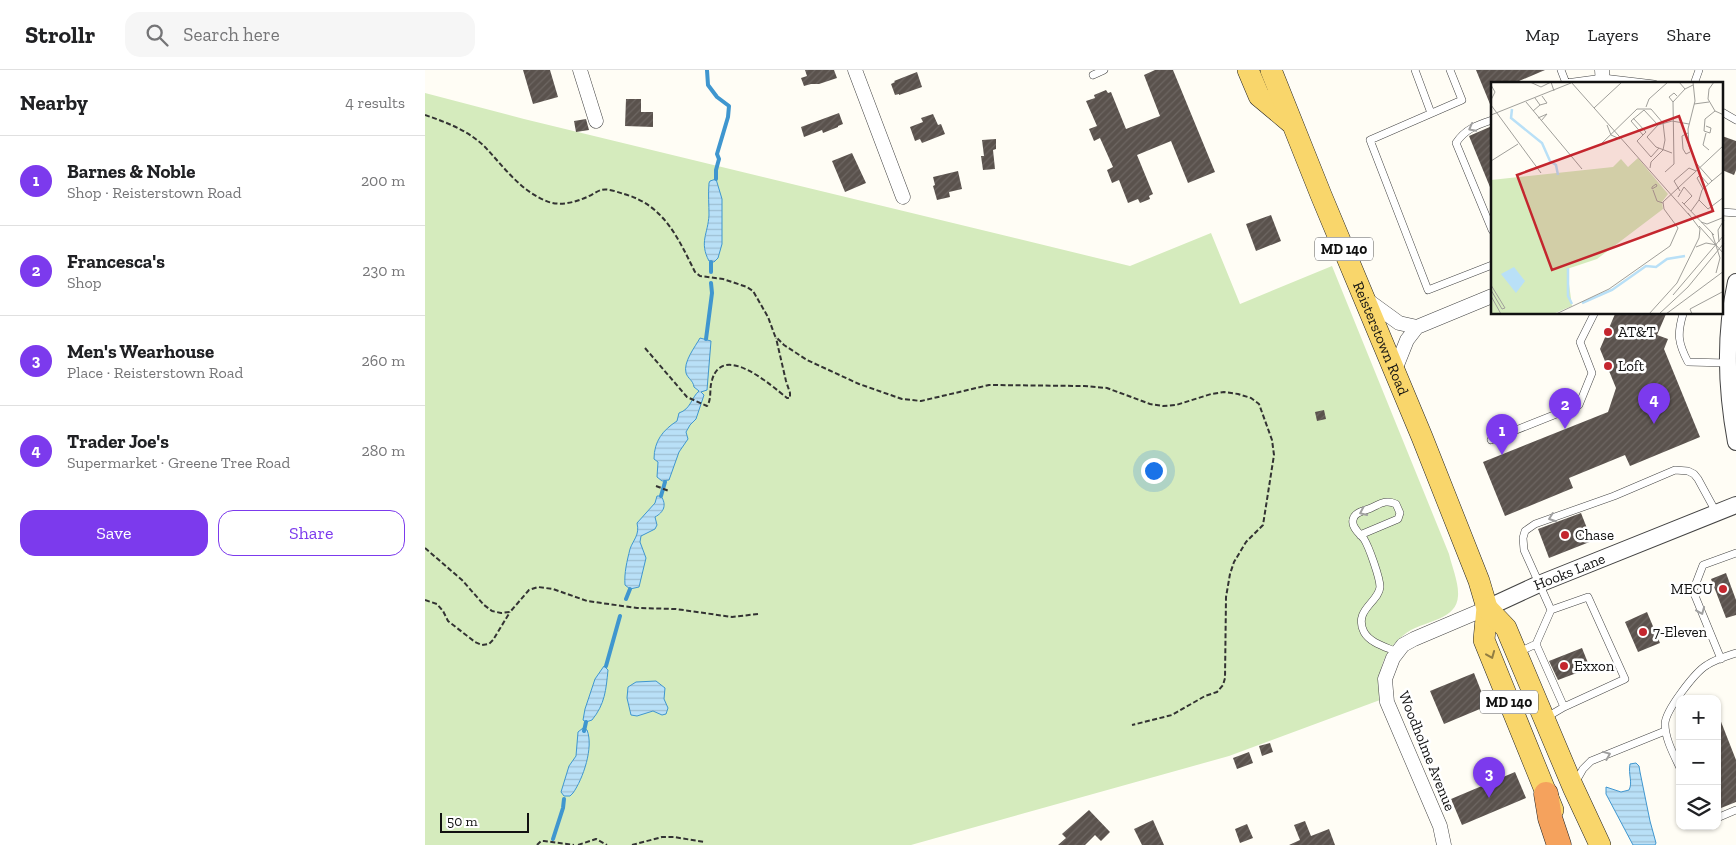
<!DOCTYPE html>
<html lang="en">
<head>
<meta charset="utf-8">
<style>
	body { margin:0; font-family:"Zilla Slab",serif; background:#f6f6f6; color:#202124 }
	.controls { position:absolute; right:15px; bottom:15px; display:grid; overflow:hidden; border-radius:10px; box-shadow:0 1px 4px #0004 }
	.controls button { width:45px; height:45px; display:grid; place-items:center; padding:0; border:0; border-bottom:1px solid #e0e0e0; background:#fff; color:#202124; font:25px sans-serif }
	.scale { position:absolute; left:15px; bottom:12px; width:89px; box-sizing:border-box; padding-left:5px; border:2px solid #111; border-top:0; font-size:14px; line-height:18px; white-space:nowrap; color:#111; -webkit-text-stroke:4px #fff; paint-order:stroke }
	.you { position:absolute; left:728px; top:400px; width:18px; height:18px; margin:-12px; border:4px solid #fff; border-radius:50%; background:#1a73e8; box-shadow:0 0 0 8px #1a73e833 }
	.badge { display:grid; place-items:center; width:32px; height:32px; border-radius:50%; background:#7c3aed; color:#fff; font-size:16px; font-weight:700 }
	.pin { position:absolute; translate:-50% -41px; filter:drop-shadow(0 1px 2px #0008) }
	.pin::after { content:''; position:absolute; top:26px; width:18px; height:15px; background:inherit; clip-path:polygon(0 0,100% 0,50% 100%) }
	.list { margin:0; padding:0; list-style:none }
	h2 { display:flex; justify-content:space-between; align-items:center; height:65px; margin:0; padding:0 20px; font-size:21px }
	h2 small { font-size:16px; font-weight:400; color:#757577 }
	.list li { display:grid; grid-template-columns:32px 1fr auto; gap:15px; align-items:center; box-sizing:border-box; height:90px; padding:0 20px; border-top:1px solid #e0e0e0 }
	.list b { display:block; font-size:19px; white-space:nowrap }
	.list p { margin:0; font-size:16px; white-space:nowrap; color:#757577 }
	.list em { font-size:16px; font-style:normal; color:#757577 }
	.actions { display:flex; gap:10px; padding:15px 20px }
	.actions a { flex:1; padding:11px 0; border:1px solid #7c3aed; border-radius:15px; text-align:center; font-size:18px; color:#7c3aed }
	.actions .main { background:#7c3aed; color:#fff }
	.icon { flex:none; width:28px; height:28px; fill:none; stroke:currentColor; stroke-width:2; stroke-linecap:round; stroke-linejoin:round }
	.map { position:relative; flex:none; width:1311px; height:775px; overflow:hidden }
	header { display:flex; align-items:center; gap:30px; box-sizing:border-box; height:70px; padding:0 25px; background:#fff; border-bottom:1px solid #e0e0e0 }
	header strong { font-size:24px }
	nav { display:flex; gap:28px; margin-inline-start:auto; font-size:18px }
	.search { width:350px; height:45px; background:#f6f6f6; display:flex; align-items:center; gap:12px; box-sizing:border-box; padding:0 18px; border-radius:15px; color:#757577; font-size:19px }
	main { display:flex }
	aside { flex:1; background:#fff }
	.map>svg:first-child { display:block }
	.grass { fill:#d5ebbd }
	.water { fill:url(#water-rules); stroke:#3f96cf }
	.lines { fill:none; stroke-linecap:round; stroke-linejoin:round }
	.stream { stroke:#3f96cf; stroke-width:4 }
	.building { fill:url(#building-hatch) }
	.service-casing { stroke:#444; stroke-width:8 }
	.minor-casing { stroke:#444; stroke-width:15 }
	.tertiary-casing { stroke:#444; stroke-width:18 }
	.primary-casing { stroke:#222; stroke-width:22 }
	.motorway-casing { stroke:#222; stroke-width:25 }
	.path { stroke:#333; stroke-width:2; stroke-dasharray:5 2.5; stroke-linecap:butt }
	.service { stroke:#fff; stroke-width:7 }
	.minor { stroke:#fff; stroke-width:14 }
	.tertiary { stroke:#fff; stroke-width:16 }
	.primary { stroke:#f9d66b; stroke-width:21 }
	.motorway { stroke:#f5a25d; stroke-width:24 }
	.oneway { stroke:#a0a0a0 }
	.oneway2 { stroke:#917d42 }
	.poi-dot { fill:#c4262e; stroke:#fff; stroke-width:2 }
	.labels { text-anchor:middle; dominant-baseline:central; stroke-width:5; stroke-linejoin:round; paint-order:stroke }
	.shield { fill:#fff; stroke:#585858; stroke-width:1 }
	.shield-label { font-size:14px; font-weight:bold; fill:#111 }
	.poi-label { font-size:15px; fill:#111; stroke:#fff; text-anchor:start }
	.street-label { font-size:15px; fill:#111; stroke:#fff }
	.inset-river { fill:none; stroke:#b9e0f7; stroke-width:2.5 }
	.inset-road { fill:none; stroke:#a09f9a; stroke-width:1 }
	.view { fill:#c4262e; fill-opacity:0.15; stroke:#c4262e; stroke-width:2.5 }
	.inset-edge { fill:none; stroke:#111; stroke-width:2.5 }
</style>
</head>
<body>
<header>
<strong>Strollr</strong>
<div class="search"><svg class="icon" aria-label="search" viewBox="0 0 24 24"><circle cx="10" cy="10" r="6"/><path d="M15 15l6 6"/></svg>Search here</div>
<nav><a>Map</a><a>Layers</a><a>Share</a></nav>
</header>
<main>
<aside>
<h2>Nearby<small>4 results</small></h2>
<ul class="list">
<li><span class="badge">1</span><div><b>Barnes &amp; Noble</b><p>Shop · Reisterstown Road</p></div><em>200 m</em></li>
<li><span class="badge">2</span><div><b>Francesca's</b><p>Shop</p></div><em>230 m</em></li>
<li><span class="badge">3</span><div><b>Men's Wearhouse</b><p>Place · Reisterstown Road</p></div><em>260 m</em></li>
<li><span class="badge">4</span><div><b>Trader Joe's</b><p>Supermarket · Greene Tree Road</p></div><em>280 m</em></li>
</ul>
<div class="actions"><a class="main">Save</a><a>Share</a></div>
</aside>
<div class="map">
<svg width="1311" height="775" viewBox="0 0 1311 775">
	<defs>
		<pattern id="water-rules" width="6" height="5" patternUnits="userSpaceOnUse" patternTransform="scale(1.25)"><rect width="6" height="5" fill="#b9e0f7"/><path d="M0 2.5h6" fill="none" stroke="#9ebfd3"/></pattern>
		<pattern id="building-hatch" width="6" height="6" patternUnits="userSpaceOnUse" patternTransform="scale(1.25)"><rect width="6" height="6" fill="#5a524d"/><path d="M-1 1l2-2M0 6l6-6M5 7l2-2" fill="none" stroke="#6d6662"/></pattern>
	</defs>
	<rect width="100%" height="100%" fill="#fffdf5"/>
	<!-- grass -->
	<path class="grass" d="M0,23L99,49L705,196L786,163L815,234L907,196L1024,484C1027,497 1034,513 1033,526C1032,549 1002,551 986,560C974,567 963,579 958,592C954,604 954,617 955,630L804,686L486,775H0Z"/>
	<!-- water -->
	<path class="water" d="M291,109L297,129V174L293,188L289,192L284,191C274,172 283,164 284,145C284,135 283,124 284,113L285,111Z
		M275,268L286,271L282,320L276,322L279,325L271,349L265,355L261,362L263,369L254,382L244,410L237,411L232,407L233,392L229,389C229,371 238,360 252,351L254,343C266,339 266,328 274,321L269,317C268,310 263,309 261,303C258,292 270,277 275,268Z
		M232,426H236C242,435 239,442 230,447L232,455L230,459L216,466L215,472L221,488L214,517L205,519L200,515C199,503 202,491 205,479C208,470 215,465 212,453L230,433Z
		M179,596L183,600C181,620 180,634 167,650L161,652L158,650L160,639L170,609Z
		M231,611L240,618L239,629L243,638L241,644L237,645L228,641L212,646L206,645L202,628L203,617L211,612Z
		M158,658L162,660C169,677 158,709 148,723L145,726H139L136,722L144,696L151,686L153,662Z
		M1211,693L1214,696L1215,702L1225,751L1231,773L1230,775H1208L1181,724V717L1196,722L1204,720C1208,712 1203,705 1205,694Z"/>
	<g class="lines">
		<!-- stream -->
		<path class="stream" d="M282,0L283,15L292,27L304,36L303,47L292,84L294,89L291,100V109
			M286,192V202
			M281,269L287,223L286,213
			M236,426L240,412
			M201,529L205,519
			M181,596L195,546
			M159,661L161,652
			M128,769L138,738L139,729"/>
	</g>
	<!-- building -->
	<path class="building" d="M98,0H125L133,27L108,34Z
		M380,0H409L412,8L394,14H386L379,16L376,8L382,6Z
		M730,0H748L790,102L763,113L746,71L712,85L728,124L724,126L725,129L715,133L713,129L703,133L694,110L687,113L682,100L688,97L675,68L669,71L664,59L672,56L661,31L670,28L669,25L681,20L683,23L686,22L701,59L735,46L719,5Z
		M1051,0H1120L1087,14H1067V39Z
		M492,2L497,17L474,25V24L470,25L466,14L470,12L469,11Z
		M201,29H216V42H228V57L200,56Z
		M414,43L418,54L413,56V57L398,63L397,60L379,67L376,57Z
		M508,44L513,55L516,54L520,64L497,73L495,69L490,71L485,57L498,52L496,48Z
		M161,49L164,60L151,62L149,51Z
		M1067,56V122L1044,66Z
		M1297,66L1311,71V100L1309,105L1297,100Z
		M571,69V79L568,80L570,99L558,100L556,86H559L557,70Z
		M427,83L441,113L420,122L407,91Z
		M533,101L537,119L524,122L525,127L512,130L508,116L510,115L508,107Z
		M846,145L856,171L831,181L821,154Z
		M1190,244H1241L1232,265L1243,269L1239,279L1275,367L1205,396L1200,385L1144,408L1148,418L1080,446L1058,392L1183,342L1191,318L1175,279Z
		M899,340L901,349L892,351L890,342Z
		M1156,443L1167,471L1124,488L1113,459Z
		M1301,503L1311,530V545L1301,548L1286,509Z
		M1222,542L1235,573L1213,582L1200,552Z
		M1157,578L1165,598L1133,610L1124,591Z
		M1049,603L1062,636L1019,654L1005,621Z
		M1293,644L1311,690V732L1296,738L1292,730Z
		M845,673L848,682L837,686L834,676Z
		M824,682L828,693L812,699L808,688Z
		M1090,702L1101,728L1037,755L1026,729Z
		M664,740L685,762L676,771L670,765L660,775H633L641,768L637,764Z
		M728,750L739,775H717L709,759Z
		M880,751L886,766L904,759L910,775H864L875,770L869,755Z
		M822,754L828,768L815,773L810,759Z"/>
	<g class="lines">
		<defs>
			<path id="service" d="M990,0L1006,43
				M1025,0L1037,30L945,70L1003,220L1067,195
				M1136,0L1141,13L1178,8L1229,14
				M668,5L679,0
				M1269,14L1274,0
				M1297,42L1311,50
				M1067,50C1052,55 1040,59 1031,73L1067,160
				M1297,142L1311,143
				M1258,244C1252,264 1253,273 1263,292L1302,293
				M1066,370L1154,335L1167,303L1155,272L1169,244
				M935,465L973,449L975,443L971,434C961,429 955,434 946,438C939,441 929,442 928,450C926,457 935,464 939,469C944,477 955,508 955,517C954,532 928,540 939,562C945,573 961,577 972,582
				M1126,540L1099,480L1098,468L1100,461L1110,454L1189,426L1250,400L1263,401L1269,404L1273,409L1291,442
				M1111,574L1139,637
				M1094,582L1111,574L1126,540L1163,527L1200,609L1139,637L1122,647
				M1296,589L1268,521L1278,495L1311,483
				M1255,698C1249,685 1240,669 1240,654C1240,641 1270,602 1282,595C1291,589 1302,586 1311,583
				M1150,713L1158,699L1166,691L1240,661
				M1292,748L1311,740"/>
			<path id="minor" d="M155,0L171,51
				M430,0L478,127
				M1177,0L1178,14
				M941,229L974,253L992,257
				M970,300L982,270L992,257L1067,226
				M1019,775L1015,756L962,632L961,621L960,609L968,588L978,575L989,569L1062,538"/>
			<g id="tertiary">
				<path d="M1311,212C1299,266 1301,318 1311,372"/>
				<path id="s1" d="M1062,538L1114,514L1311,435"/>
			</g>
			<g id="primary">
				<path d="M823,0L834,26L865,52"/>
				<path id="s2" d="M846,0L896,125L997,367L1054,511L1062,538L1059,570L1128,740"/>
				<path d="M1062,538L1081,558L1148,717L1175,775"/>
			</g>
			<path id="motorway" d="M1121,724L1125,748L1134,775"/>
		</defs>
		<!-- service casing -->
		<use href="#service" class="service-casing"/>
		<!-- minor casing -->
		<use href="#minor" class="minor-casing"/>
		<!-- tertiary casing -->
		<use href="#tertiary" class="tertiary-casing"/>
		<!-- primary casing -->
		<use href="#primary" class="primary-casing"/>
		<!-- motorway casing -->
		<use href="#motorway" class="motorway-casing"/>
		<!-- path -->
		<path class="path" d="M0,45C21,52 44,61 60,77C78,96 94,119 119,130C133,137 148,133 162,127C167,125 172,121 176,120C183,118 192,122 199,124C239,135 253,168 270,202L275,206L298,209L322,217L328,221L343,247L350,266L359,275L382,290L434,314L477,329L496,331L564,315L659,316L682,318L725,334L738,336L751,335L786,324L799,322L813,324L826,328L834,334L847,370L849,385L838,455L821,472L809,492L805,504L801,527L800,608L798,615L792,622L780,626L747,645L707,655
			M220,278L262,327L282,336C287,329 284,319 287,310C298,272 347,316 362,328H365V323L361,311L351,268
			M231,416L244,421
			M0,478L37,510L59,535L67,541L76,543L85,542L104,520L113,517L128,519L162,531L212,538L251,539L307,547L333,544
			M0,530L12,534L18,541L23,551L50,572L57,575L64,574L68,570L85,542
			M112,775L116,771H119L149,775
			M153,775L171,769L182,775
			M207,775L237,767H249L279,772"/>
		<!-- service -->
		<use href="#service" class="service"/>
		<!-- minor -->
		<use href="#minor" class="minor"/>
		<!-- tertiary -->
		<use href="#tertiary" class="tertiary"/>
		<!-- primary -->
		<use href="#primary" class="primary"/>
		<!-- motorway -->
		<use href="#motorway" class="motorway"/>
	</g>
	<!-- one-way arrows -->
	<defs><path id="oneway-chevron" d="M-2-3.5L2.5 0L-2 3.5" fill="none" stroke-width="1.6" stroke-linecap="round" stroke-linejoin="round" transform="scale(1.25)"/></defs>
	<g class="oneway">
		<use href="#oneway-chevron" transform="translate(1047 58) rotate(152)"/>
		<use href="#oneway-chevron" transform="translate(938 442) rotate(155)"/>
		<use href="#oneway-chevron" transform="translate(1127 448) rotate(160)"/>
		<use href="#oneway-chevron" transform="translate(1276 541) rotate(68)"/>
		<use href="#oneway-chevron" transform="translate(1182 685) rotate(-22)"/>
	</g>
	<use class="oneway2" href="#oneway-chevron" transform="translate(1066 585) rotate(68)"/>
	<!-- markers -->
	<g class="poi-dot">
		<circle cx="1183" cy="262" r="5"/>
		<circle cx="1183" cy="296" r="5"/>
		<circle cx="1140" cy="465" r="5"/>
		<circle cx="1298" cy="519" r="5"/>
		<circle cx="1218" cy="562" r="5"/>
		<circle cx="1139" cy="596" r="5"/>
	</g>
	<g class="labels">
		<!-- shield labels -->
		<g class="shield">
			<rect x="890" y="167.5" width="58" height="23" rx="4"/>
			<rect x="1055" y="620.5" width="58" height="23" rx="4"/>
		</g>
		<g class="shield-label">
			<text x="919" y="179">MD 140</text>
			<text x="1084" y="632">MD 140</text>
		</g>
		<!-- poi labels -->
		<g class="poi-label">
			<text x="1193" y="262">AT&amp;T</text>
			<text x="1193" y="296">Loft</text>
			<text x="1150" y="465">Chase</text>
			<text x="1288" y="519" text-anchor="end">MECU</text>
			<text x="1228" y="562">7-Eleven</text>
			<text x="1149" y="596">Exxon</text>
		</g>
		<!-- street labels -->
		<g class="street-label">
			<text stroke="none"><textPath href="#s2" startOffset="290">Reisterstown Road</textPath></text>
			<text stroke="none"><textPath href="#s1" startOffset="90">Hooks Lane</textPath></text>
			<text transform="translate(1002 681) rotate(68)">Woodholme Avenue</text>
		</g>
	</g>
	<!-- overview -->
	<g transform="translate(1066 12)">
		<rect width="232" height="232" fill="#fffdf5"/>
		<path d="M147,76L177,112L171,120L172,127L106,177L76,187L81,224L62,232H0V98L122,85L130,77L137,85Z" fill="#d5ebbd"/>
		<path d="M23,185L34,199L25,211L10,192Z" fill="#b9e0f7"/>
		<path class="inset-river" d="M21,27L20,36L51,61L59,79L65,83L67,93M77,186V214L81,222M91,221L121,208L155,184L165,185L176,177L194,174"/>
		<path class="inset-road" d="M39,0L50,5L60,0L63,9M80,0L199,134M188,0L194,7L202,3M223,0L218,7L217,17L224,29L233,33M0,3L4,10L0,18M35,20L91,87M182,20L178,15L183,11L186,14M203,22L218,20M0,23L50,91M49,23L56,21L51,14M155,25L158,17L177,0M103,26L131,0M42,29L49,23L44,16M0,33L80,1M47,36L56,32L50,39M142,36L155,50L146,59L160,75L168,66M116,43L120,53L129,57M167,43L156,55L165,65L181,71M215,44L220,46L219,51L213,49L214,37L224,29M197,51L191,54L192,67L195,72L199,70M215,51L212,63L218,68M152,53L140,39L153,28L167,43L181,39L198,42M109,63L146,27H160L172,41L174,58L172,68L160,80L159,86M0,79L27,62M174,90L183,82L182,20L194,7M221,99L233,89M165,102L166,104L161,107V105ZM212,107L206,96L209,93L217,102M162,108L166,119L172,121M189,109L183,99L198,86L205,89M187,115L193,105L201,114L193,122M208,118L217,127L233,115M191,120L223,153M200,129L208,118L211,108L221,99L205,81L198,64L197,47L204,19L202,0M210,140L216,142L231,136M208,144L233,172M221,151L229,176L225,191M228,160L227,148L233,138M205,165L215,161L226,163M0,203L14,226L11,227L0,208M182,213L233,153M0,214L10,232M65,232L118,207L179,164L187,146L173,127L172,120L233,63M158,232L186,201L208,156L209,147L197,131M168,232L197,205L233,161M175,232L233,189M201,232L199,227L233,209"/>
		<path class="view" d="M188,34L222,129L61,188L26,93Z"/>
		<rect width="232" height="232" class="inset-edge"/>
	</g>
</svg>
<div class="controls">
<button>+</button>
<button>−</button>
<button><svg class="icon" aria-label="layers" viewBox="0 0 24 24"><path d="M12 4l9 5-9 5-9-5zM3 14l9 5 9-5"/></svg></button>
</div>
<div class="scale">50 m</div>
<div class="you"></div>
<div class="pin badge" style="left:1077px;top:385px">1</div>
<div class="pin badge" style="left:1140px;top:359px">2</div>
<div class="pin badge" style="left:1064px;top:728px">3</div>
<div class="pin badge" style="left:1229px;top:354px">4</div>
</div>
</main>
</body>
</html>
